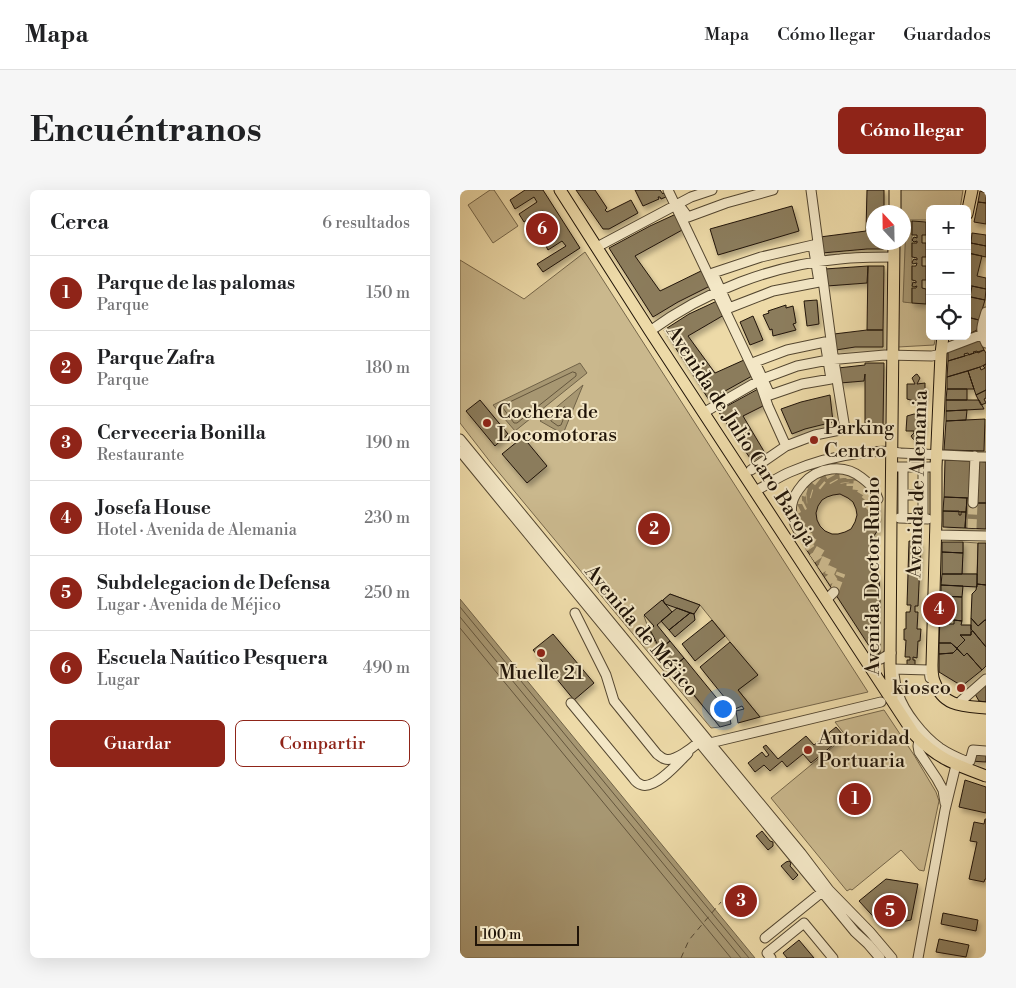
<!DOCTYPE html>
<html lang="es">
<head>
<meta charset="utf-8">
<style>
	body { margin:0; font-family:"Libre Bodoni",serif; background:#f6f6f6; color:#202124 }
	.controls { position:absolute; right:15px; top:15px; display:grid; overflow:hidden; border-radius:8px; box-shadow:0 5px 20px #0002 }
	.controls button { width:45px; height:45px; display:grid; place-items:center; padding:0; border:0; border-bottom:1px solid #e0e0e0; background:#fff; color:#202124; font:25px sans-serif }
	.compass { position:absolute; left:406px; top:15px; width:45px; height:45px; border-radius:50%; background:#fff; box-shadow:0 5px 20px #0002; rotate:338deg }
	.scale { position:absolute; left:15px; bottom:12px; width:104px; box-sizing:border-box; padding-left:5px; border:2px solid #201408; border-top:0; font-size:14px; line-height:18px; white-space:nowrap; color:#201408; -webkit-text-stroke:4px #f3e7c6; paint-order:stroke }
	.you { position:absolute; left:262px; top:518px; width:18px; height:18px; margin:-12px; border:4px solid #fff; border-radius:50%; background:#1a73e8; box-shadow:0 0 0 8px #1a73e833 }
	.badge { display:grid; place-items:center; width:32px; height:32px; border-radius:50%; background:#8f2418; color:#fff; font-size:16px; font-weight:700 }
	.pin { position:absolute; translate:-50% -50%; border:2px solid #fff; box-shadow:0 1px 5px #0006 }
	.list { margin:0; padding:0; list-style:none }
	h2 { display:flex; justify-content:space-between; align-items:center; height:65px; margin:0; padding:0 20px; font-size:21px }
	h2 small { font-size:16px; font-weight:400; color:#757577 }
	.list li { display:grid; grid-template-columns:32px 1fr auto; gap:15px; align-items:center; box-sizing:border-box; height:75px; padding:0 20px; border-top:1px solid #e0e0e0 }
	.list b { display:block; font-size:19px; white-space:nowrap }
	.list p { margin:0; font-size:16px; white-space:nowrap; color:#757577 }
	.list em { font-size:16px; font-style:normal; color:#757577 }
	.actions { display:flex; gap:10px; padding:15px 20px }
	.actions a { flex:1; padding:11px 0; border:1px solid #8f2418; border-radius:8px; text-align:center; font-size:18px; color:#8f2418 }
	.actions .main { background:#8f2418; color:#fff }
	.icon { flex:none; width:28px; height:28px; fill:none; stroke:currentColor; stroke-width:2; stroke-linecap:round; stroke-linejoin:round }
	.map { position:relative; flex:none; width:526px; height:768px; overflow:hidden; border-radius:8px }
	header { display:flex; align-items:center; gap:30px; box-sizing:border-box; height:70px; padding:0 25px; background:#fff; border-bottom:1px solid #e0e0e0 }
	header strong { font-size:24px }
	nav { display:flex; gap:28px; margin-inline-start:auto; font-size:18px }
	.intro { display:flex; align-items:center; justify-content:space-between; box-sizing:border-box; height:120px; padding:0 30px }
	h1 { margin:0; font-size:35px }
	.button { padding:12px 22px; border-radius:8px; background:#8f2418; color:#fff; font-size:18px; font-weight:700 }
	main { display:flex; gap:30px; padding:0 30px }
	aside { flex:1; background:#fff; border-radius:8px; box-shadow:0 5px 20px #0002 }
	.map>svg:first-child { display:block }
	.green { fill:#cab88d; stroke:#75664a }
	.water { fill:#a79772; stroke:#716348 }
	.lines { fill:none; stroke-linecap:round; stroke-linejoin:round }
	.shore { stroke:#64563d; stroke-width:1 }
	.ferry { stroke:#564832; stroke-width:1; stroke-dasharray:6 5; stroke-linecap:butt }
	.building { fill:#8b7b5b; stroke:#201408; fill-rule:evenodd; filter:url(#shadow) }
	.minor-tunnel { stroke:#cebc90; stroke-width:9; stroke-dasharray:9 4.5; stroke-linecap:butt }
	.minor-casing { stroke:#534630; stroke-width:11 }
	.major-casing { stroke:#201408; stroke-width:13 }
	.minor { stroke:#f3e7c6; stroke-width:9 }
	.major { stroke:#eddaa8; stroke-width:11 }
	.poi-dot { fill:#8f2418; stroke:#f3e7c6; stroke-width:2 }
	.labels { text-anchor:middle; dominant-baseline:central; stroke-width:4; stroke-linejoin:round; paint-order:stroke }
	.poi-label { font-size:20px; fill:#201408; stroke:#f3e7c6; text-anchor:start }
	.street-label { font-size:20px; fill:#201408; stroke:#f3e7c6 }
</style>
</head>
<body>
<header>
<strong>Mapa</strong>
<nav><a>Mapa</a><a>Cómo llegar</a><a>Guardados</a></nav>
</header>
<div class="intro"><h1>Encuéntranos</h1><a class="button">Cómo llegar</a></div>
<main>
<aside>
<h2>Cerca<small>6 resultados</small></h2>
<ul class="list">
<li><span class="badge">1</span><div><b>Parque de las palomas</b><p>Parque</p></div><em>150 m</em></li>
<li><span class="badge">2</span><div><b>Parque Zafra</b><p>Parque</p></div><em>180 m</em></li>
<li><span class="badge">3</span><div><b>Cerveceria Bonilla</b><p>Restaurante</p></div><em>190 m</em></li>
<li><span class="badge">4</span><div><b>Josefa House</b><p>Hotel · Avenida de Alemania</p></div><em>230 m</em></li>
<li><span class="badge">5</span><div><b>Subdelegacion de Defensa</b><p>Lugar · Avenida de Méjico</p></div><em>250 m</em></li>
<li><span class="badge">6</span><div><b>Escuela Naútico Pesquera</b><p>Lugar</p></div><em>490 m</em></li>
</ul>
<div class="actions"><a class="main">Guardar</a><a>Compartir</a></div>
</aside>
<div class="map">
<svg width="526" height="768" viewBox="0 0 526 768">
	<defs>
		<filter id="shadow"><feDropShadow dx="2.5" dy="4" stdDeviation="2.5" flood-color="#0004"/></filter>
	</defs>
	<rect width="100%" height="100%" fill="#eddaa8"/>
	<filter id="stains"><feTurbulence type="fractalNoise" baseFrequency=".004" numOctaves="4"/><feColorMatrix values="0 0 0 0 .2 0 0 0 0 .09 0 0 0 0 .02 0 0 0 .5 -.17"/></filter>
	<radialGradient id="worn" r=".72"><stop offset=".6" stop-color="#630" stop-opacity="0"/><stop offset="1" stop-color="#630" stop-opacity=".3"/></radialGradient>
	<!-- green -->
	<path class="green" d="M30,0H34L58,36L33,53L8,15Z
		M440,0H503L500,19H470V30H446L445,112L470,114V146H476L474,155L438,157L439,53L443,52V22H440Z
		M125,62L408,502L300,527L278,500L297,485L240,415L210,404L184,426C198,469 232,502 260,537L251,538L31,273L0,233V70L64,109Z
		M503,352L518,353L517,384H502Z
		M424,520L454,565L476,602L479,611L464,681L459,680L441,660L392,700L390,699L387,701L311,608L386,546L375,532Z"/>
	<!-- water -->
	<path class="water" d="M446,31H452V113L443,112Z
		M470,31V114H466V32Z
		M120,173L127,183L55,241L33,215Z
		M123,195L103,244L80,231Z
		M0,409L295,768H0Z"/>
	<g class="lines">
		<!-- shore -->
		<path class="shore" d="M113,182L116,183V186L57,233H54L43,218L44,215Z
			M105,217L107,220L101,235L98,236L91,231V228Z
			M0,417L289,768
			M0,427L281,768
			M0,438L271,768"/>
		<!-- ferry -->
		<path class="ferry" d="M221,768L229,750L261,712"/>
	</g>
	<!-- building -->
	<path class="building" d="M65,0H83L120,58L83,82L77,74L106,56L102,51L88,60L83,50L97,42L93,36L80,45L73,37L87,28L83,21L64,32L59,24L77,12L74,7L55,19L50,10Z
		M116,0H135L147,18L145,20L147,22L171,10L178,23L149,39H143Z
		M175,0H200L203,4L204,3L206,7L201,9L200,7H198L199,9L183,16Z
		M407,0H424V22H413V52H424V59H407L362,63L360,47L406,41Z
		M520,1L526,3V13L518,12Z
		M518,12L526,13V34L514,32Z
		M332,16L339,41L258,65L250,39Z
		M216,24L224,39L175,66L200,101L243,80L250,96L218,112L193,127L149,58L190,36Z
		M452,31L466,32V45H462V53H466V67H462V76H466V90H462V98L466,99V114L452,113V98H456L457,96L454,97L452,96L453,92L456,93V91L452,90V76H456L457,73L453,74L452,72L454,69L457,70V68L452,67V53H457V51L454,52L452,50L454,47L457,48V45H452Z
		M512,43L526,45V56L511,53Z
		M511,53L526,56V67L508,63Z
		M508,63L522,66L517,86L526,88V99L507,95V68Z
		M408,76H424L423,140H407Z
		M408,76L407,93L367,96L365,79Z
		M512,96L526,99L525,110L510,107Z
		M507,106L525,110L519,130L507,127Z
		M357,110L359,134L347,136L344,111Z
		M257,111L264,125L228,146L255,183L284,170L292,186L249,210L204,140L229,124Z
		M326,115V118L333,116L336,133L333,134L336,140L313,146L312,139L310,140L303,125L309,123L308,121Z
		M293,126L303,150L290,155L280,132Z
		M507,127L519,130L517,140L507,145Z
		M407,140H423V157H395L376,160L374,144Z
		M517,150L520,151L524,160L518,163L517,161L513,162L514,163L509,165L508,163L504,164L505,166L488,171V162Z
		M524,160L526,163V174L520,177L487,187L488,171Z
		M405,173H424L423,235H405V184L404,191L380,193L378,178L405,175Z
		M526,174V200L516,205L508,181L520,177L521,180L525,178L523,176Z
		M508,181L514,199H487V187Z
		M457,184L460,188L457,194L465,193V209L454,211L447,209V194H455L452,188L455,185Z
		M298,199L305,215L283,226L305,263L292,271L258,221Z
		M487,199H507V210H486Z
		M526,200V208L524,209L526,213L521,215L516,205Z
		M370,205L373,232L345,239L332,244L321,219L341,212Z
		M20,210L48,244L35,256L6,221Z
		M486,210H519L524,219L486,221Z
		M507,220L506,230L486,231V221Z
		M454,224L464,227V241H457L459,247L457,249L455,250L453,249L451,246L454,243V241H446L447,226Z
		M525,229L524,261L484,260L486,231Z
		M63,247L87,276L67,293L42,264Z
		M485,270L511,271V308L484,307Z
		M517,271L526,272V313H516Z
		M371,281L391,284L416,305L420,317L421,330L419,338L414,346L411,355L410,366L419,390L420,404V463L415,465L346,359L338,340L335,316L341,301L354,288ZM380,304L388,308L393,312L396,319L397,325L395,332L391,339L385,342L378,344H372L365,341L360,336L357,330L356,323L358,316L362,310L367,307L373,305Z
		M484,307L507,308L506,322L483,321Z
		M507,308H511L516,313H526V339L505,338Z
		M483,321H499V325H501V322H506L505,338L483,337Z
		M449,351L461,352L458,416H455V422H458L457,439H461L460,451H458L457,468L453,467V470H455V477H447V470H450V467H445L446,450H444V439H446V422H450L451,415H447Z
		M482,352H503V363L482,362Z
		M518,353H526V395L517,394Z
		M482,362L503,363L502,384H482Z
		M482,384H517V397L481,395Z
		M517,394L526,395V429L518,436L511,428L512,404L516,400Z
		M481,395L503,396L502,407L481,406Z
		M210,404L240,415L234,424L205,414L203,410Z
		M481,406L502,407V431L479,428Z
		M202,410L212,422L197,435L210,451L200,459L190,440L194,436L184,425Z
		M217,418L230,423L209,440L201,431Z
		M230,423L234,424L235,430L215,447L209,440Z
		M480,428L489,429V434H494V430L502,431L501,435H511V445H500L505,450L497,458L491,453H479Z
		M511,428L518,436L525,430L526,431V457L511,439Z
		M252,430L265,446L235,471L222,454Z
		M513,441L526,457V476L522,480L507,463L504,466L497,458L505,450L500,445H511V442Z
		M93,444L134,493L114,510L73,460Z
		M210,451L224,468L212,478L200,459Z
		M270,452L298,485L278,500L300,527L278,533L276,521L284,519L282,516L275,519L274,517L273,518L240,477Z
		M479,453H491L497,459L493,463L479,464Z
		M497,459L504,466L507,463L522,480L502,496L479,482V464L493,463Z
		M224,468L264,517L269,524L271,534L260,537L212,478Z
		M526,495V512L519,511L515,504Z
		M376,537L384,546L351,573L343,564L327,577L322,571L310,581L304,575L295,582L288,573L302,562L306,567L309,565L303,557L306,555L318,569L346,546L354,555Z
		M513,560L526,561V572L510,571Z
		M505,590L526,597V623L499,617Z
		M525,629H526V689H525L524,692L509,689L517,652L510,651L514,632L524,634Z
		M302,641L310,651L313,652V656L308,660L296,646Z
		M329,671L331,673L330,676L338,685L333,690L321,676L326,672Z
		M426,689L458,694L451,730L422,736L399,711Z
		M483,723L518,730L516,741L481,734Z
		M479,749L509,755L506,767L476,762Z
		M339,750L354,768H327L323,763Z"/>
	<g class="lines">
		<!-- minor-tunnel -->
		<path class="minor-tunnel" d="M367,279L374,292
			M383,279L385,293
			M391,280V296
			M351,286L363,296
			M338,300L352,304
			M397,300L399,285
			M401,304L408,292
			M418,309L417,332L420,333
			M333,310L347,309
			M405,310L415,299
			M407,319L418,309
			M331,322L345,315
			M407,336L417,332
			M336,337L345,328
			M512,338L513,313
			M338,340L376,395
			M344,349L350,340
			M348,355L354,345
			M356,366L362,356
			M363,376L368,365
			M369,385L374,374
			M375,399L381,383"/>
		<defs>
			<path id="minor" d="M208,0L301,196L308,216L326,256L291,280
				M351,0L373,165L385,239L432,240
				M222,19L228,27L266,13L313,0
				M353,55L359,92L313,101L269,118L253,83L301,67Z
				M137,57L231,7L252,0
				M526,122C522,136 519,139 526,153
				M190,141C245,101 312,75 380,69C398,67 416,67 434,67
				M365,152L371,189L342,194L310,205L295,172L327,160Z
				M481,160L526,143
				M243,223L302,189L337,176L368,170L425,165L472,166L481,164
				M0,249L250,553L341,663L369,700L410,742L432,768
				M326,256L355,245L385,239
				M0,261L395,742L408,754L420,768
				M432,277H443V328
				M443,277H463
				M295,301C307,295 318,287 330,282C353,272 376,266 401,263C415,261 427,260 440,263L526,267
				M443,305H463
				M513,313L515,266
				M439,328L468,329
				M463,329V277H476
				M338,340C334,333 330,323 332,314C333,307 338,300 343,294C358,277 384,273 402,288C411,295 414,298 418,309
				M475,345L526,346
				M366,410L374,402
				M115,423L146,485L154,511L197,564C200,566 201,568 205,569C214,572 232,558 239,552
				M407,473L421,469L431,463
				M470,488L469,480L433,479C435,487 435,495 438,503C444,522 463,546 480,558C489,564 498,568 508,572L510,571L513,560L526,561
				M501,511L526,489
				M111,513L173,588C175,591 178,594 182,595C196,599 219,572 228,563
				M459,549L458,556L459,562L477,589L483,600L485,613
				M246,556L250,553L421,512
				M305,748L362,702
				M311,768L307,763L344,733L373,768
				M458,768L485,620L496,575"/>
			<path id="major" d="M100,0L190,141L454,544C476,568 496,575 526,586
				M435,22V0
				M507,24L512,0
				M483,146L481,164L476,277V329L472,475C472,480 472,486 474,491C483,517 503,516 526,518
				M432,510L430,476L431,328L434,52"/>
		</defs>
		<!-- minor casing -->
		<use href="#minor" class="minor-casing"/>
		<!-- major casing -->
		<use href="#major" class="major-casing"/>
		<!-- minor -->
		<use href="#minor" class="minor"/>
		<!-- major -->
		<use href="#major" class="major"/>
	</g>
	<!-- markers -->
	<g class="poi-dot">
		<circle cx="27" cy="233" r="5"/>
		<circle cx="354" cy="250" r="5"/>
		<circle cx="81" cy="463" r="5"/>
		<circle cx="501" cy="498" r="5"/>
		<circle cx="348" cy="560" r="5"/>
	</g>
	<g class="labels">
		<!-- poi labels -->
		<g class="poi-label">
			<text x="37" y="222">Cochera de<tspan x="37" dy="23">Locomotoras</tspan></text>
			<text x="364" y="238">Parking<tspan x="364" dy="23">Centro</tspan></text>
			<text x="81" y="483" text-anchor="middle">Muelle 21</text>
			<text x="491" y="498" text-anchor="end">kiosco</text>
			<text x="358" y="548">Autoridad<tspan x="358" dy="23">Portuaria</tspan></text>
		</g>
		<!-- street labels -->
		<g class="street-label">
			<text transform="translate(281 246) rotate(57)">Avenida de Julio Caro Baroja</text>
			<text transform="translate(458 294) rotate(-88)">Avenida de Alemania</text>
			<text transform="translate(413 386) rotate(-90)">Avenida Doctor Rubio</text>
			<text transform="translate(181 441) rotate(50)">Avenida de Méjico</text>
		</g>
	</g>
	<rect width="100%" height="100%" filter="url(#stains)"/>
	<rect width="100%" height="100%" fill="url(#worn)"/>
</svg>
<div class="controls">
<button>+</button>
<button>−</button>
<button><svg class="icon" aria-label="locate" viewBox="0 0 24 24"><circle cx="12" cy="12" r="6"/><path d="M12 2v4M12 18v4M2 12h4M18 12h4"/></svg></button>
</div>
<svg class="compass" viewBox="-18 -18 36 36"><path d="M0-13l5 13h-10z" fill="#e53935"/><path d="M0 13l5-13h-10z" fill="#757577"/></svg>
<div class="scale">100 m</div>
<div class="you"></div>
<div class="pin badge" style="left:395px;top:609px">1</div>
<div class="pin badge" style="left:194px;top:339px">2</div>
<div class="pin badge" style="left:281px;top:711px">3</div>
<div class="pin badge" style="left:479px;top:419px">4</div>
<div class="pin badge" style="left:430px;top:721px">5</div>
<div class="pin badge" style="left:82px;top:39px">6</div>
</div>
</main>
</body>
</html>
